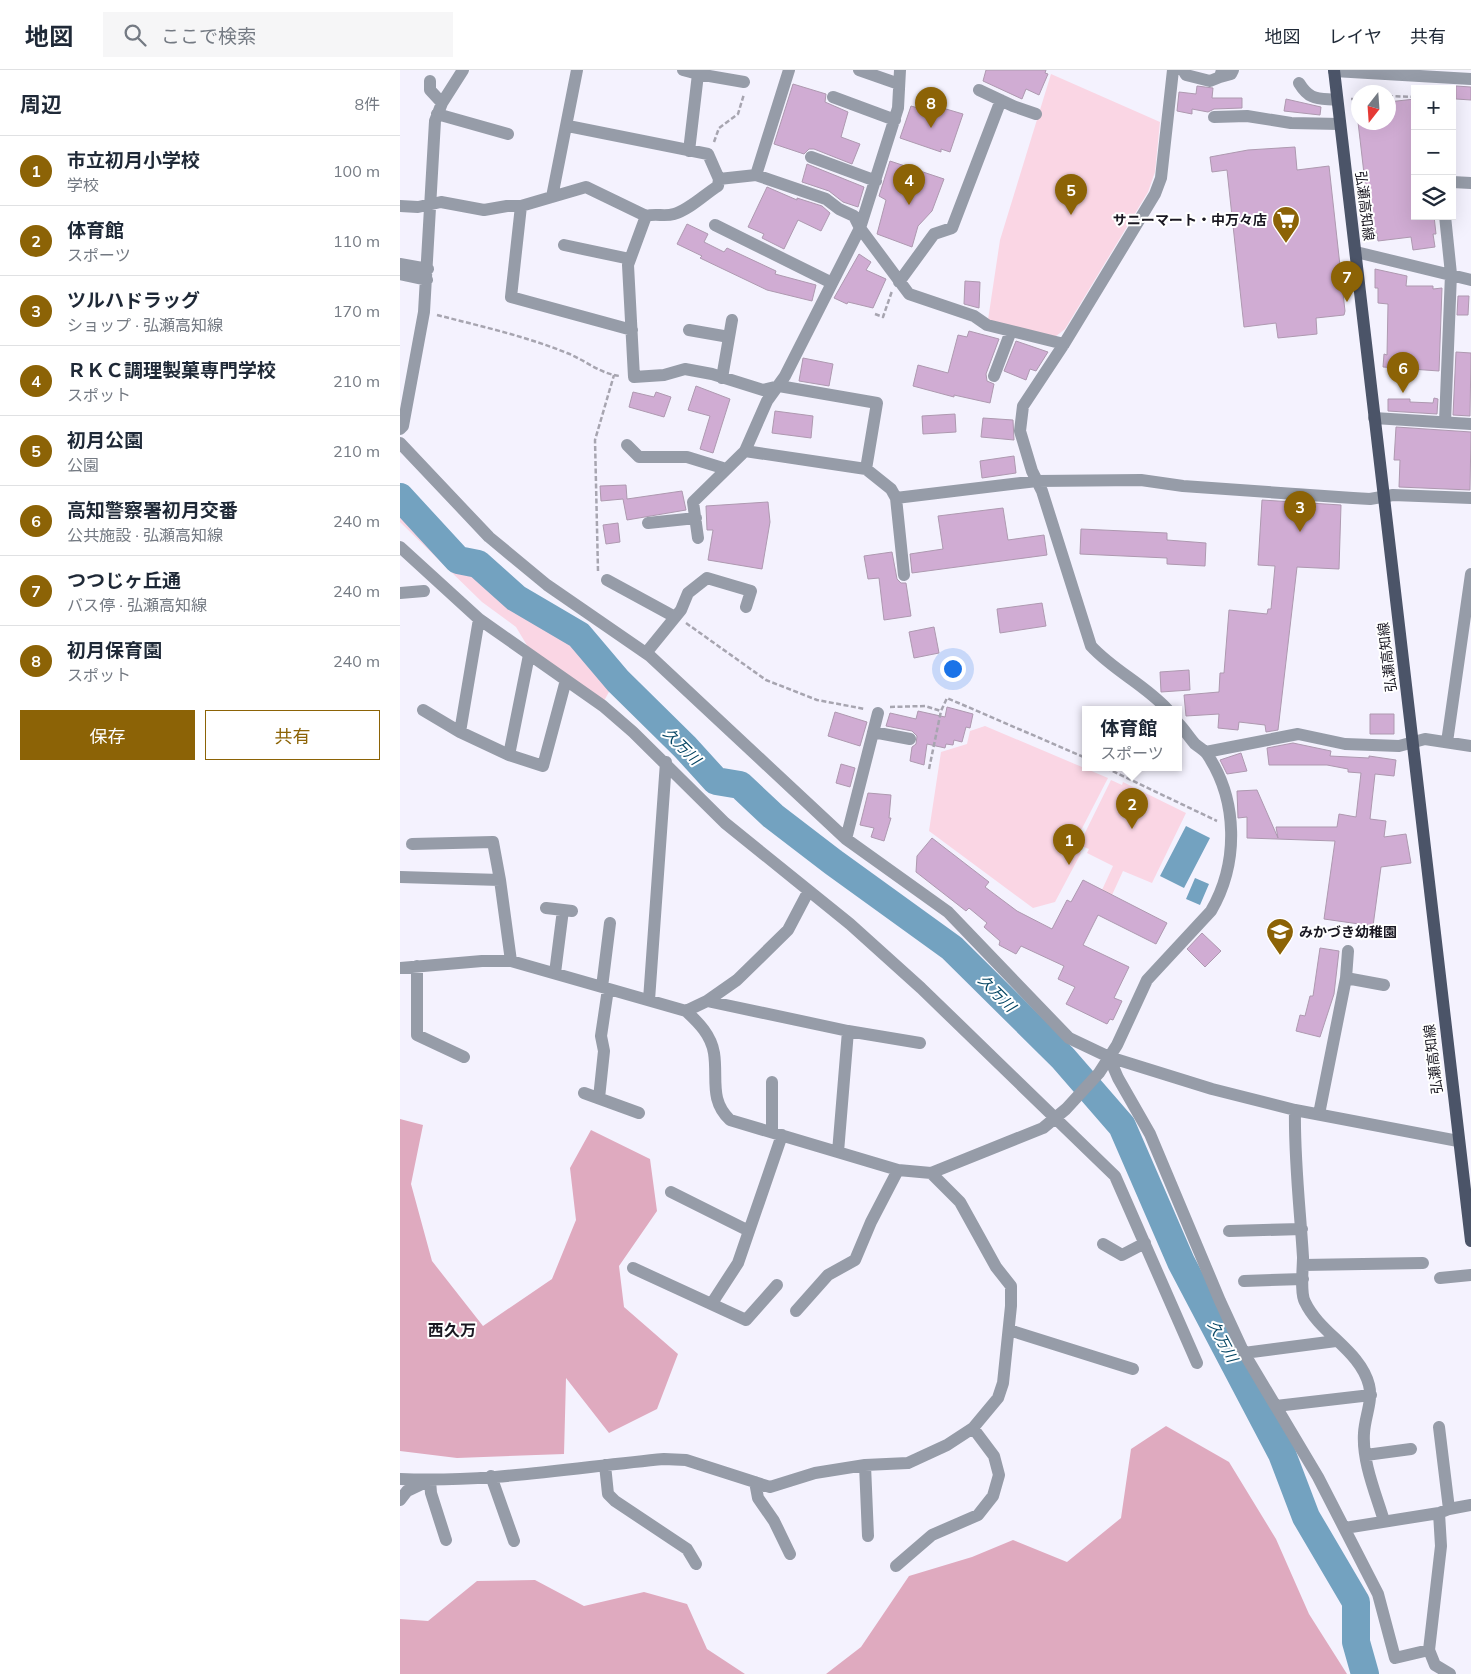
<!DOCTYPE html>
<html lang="ja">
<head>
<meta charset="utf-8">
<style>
	body { margin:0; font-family:Mulish,"Noto Sans JP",sans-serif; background:#f6f6f7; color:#1f2937 }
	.controls { position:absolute; right:15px; top:15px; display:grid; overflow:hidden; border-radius:0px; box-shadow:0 5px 20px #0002 }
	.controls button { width:45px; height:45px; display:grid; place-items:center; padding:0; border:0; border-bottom:1px solid #e0e1e3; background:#fff; color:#1f2937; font:25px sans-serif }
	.compass { position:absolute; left:951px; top:15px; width:45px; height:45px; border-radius:50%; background:#fff; box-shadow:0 5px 20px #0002; rotate:197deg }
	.you { position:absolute; left:552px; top:598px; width:18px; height:18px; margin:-12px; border:4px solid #fff; border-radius:50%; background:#1a73e8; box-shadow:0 0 0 8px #1a73e833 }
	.badge { display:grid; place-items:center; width:32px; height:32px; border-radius:50%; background:#8c6306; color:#fff; font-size:16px; font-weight:700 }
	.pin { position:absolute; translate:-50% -41px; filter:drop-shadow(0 1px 2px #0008) }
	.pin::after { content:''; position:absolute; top:26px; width:18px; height:15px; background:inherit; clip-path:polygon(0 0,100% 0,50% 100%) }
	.popup { position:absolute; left:682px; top:636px; width:100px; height:65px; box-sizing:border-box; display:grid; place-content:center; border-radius:0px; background:#fff; filter:drop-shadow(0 1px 4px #0005); font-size:16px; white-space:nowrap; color:#747a83 }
	.popup b { font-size:19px; color:#1f2937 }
	.popup::after { content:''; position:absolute; left:50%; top:100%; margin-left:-10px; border:10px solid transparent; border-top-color:#fff }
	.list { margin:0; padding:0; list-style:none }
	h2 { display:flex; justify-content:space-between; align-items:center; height:65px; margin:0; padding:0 20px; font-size:21px }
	h2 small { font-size:16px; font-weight:400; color:#747a83 }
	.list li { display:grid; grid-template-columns:32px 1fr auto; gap:15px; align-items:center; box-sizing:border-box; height:70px; padding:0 20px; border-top:1px solid #e0e1e3 }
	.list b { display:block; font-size:19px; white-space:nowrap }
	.list p { margin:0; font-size:16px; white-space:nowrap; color:#747a83 }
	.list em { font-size:16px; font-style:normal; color:#747a83 }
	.actions { display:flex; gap:10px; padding:15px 20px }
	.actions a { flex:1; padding:11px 0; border:1px solid #8c6306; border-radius:0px; text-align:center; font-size:18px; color:#8c6306 }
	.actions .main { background:#8c6306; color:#fff }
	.icon { flex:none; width:28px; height:28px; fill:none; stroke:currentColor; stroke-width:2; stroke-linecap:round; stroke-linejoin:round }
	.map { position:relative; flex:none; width:1071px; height:1604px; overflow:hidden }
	header { display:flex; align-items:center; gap:30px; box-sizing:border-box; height:70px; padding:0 25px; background:#fff; border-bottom:1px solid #e0e1e3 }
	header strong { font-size:24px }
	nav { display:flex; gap:28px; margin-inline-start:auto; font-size:18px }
	.search { width:350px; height:45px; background:#f6f6f7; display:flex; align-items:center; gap:12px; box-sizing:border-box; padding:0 18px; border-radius:0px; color:#747a83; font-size:19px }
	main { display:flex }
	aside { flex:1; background:#fff }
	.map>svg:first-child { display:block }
	.green { fill:#fad6e4 }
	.forest { fill:#dfaabf }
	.water { fill:#73a2c0 }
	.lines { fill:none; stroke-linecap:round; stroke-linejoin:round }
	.river { stroke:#73a2c0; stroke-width:28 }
	.building { fill:#d0acd3; stroke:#ae99b0 }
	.path { stroke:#a7a5b0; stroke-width:2.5; stroke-dasharray:5 2.5; stroke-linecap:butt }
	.minor { stroke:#969ca8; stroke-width:12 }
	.major { stroke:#4b5468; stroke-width:12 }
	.labels { text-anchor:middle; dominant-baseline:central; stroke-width:4; stroke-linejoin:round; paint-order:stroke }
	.street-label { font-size:14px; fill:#1a1822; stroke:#fff }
	.poi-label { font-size:14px; font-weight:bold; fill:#1a1822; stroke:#fff; text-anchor:end }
	.water-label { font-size:15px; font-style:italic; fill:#054563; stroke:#fff }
	.quarter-label { font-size:16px; font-weight:bold; fill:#1a1822; stroke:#fff }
</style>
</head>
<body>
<header>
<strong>地図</strong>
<div class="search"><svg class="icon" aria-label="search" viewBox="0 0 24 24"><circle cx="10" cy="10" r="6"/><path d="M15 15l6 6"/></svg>ここで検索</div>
<nav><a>地図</a><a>レイヤ</a><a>共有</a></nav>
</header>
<main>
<aside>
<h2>周辺<small>8件</small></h2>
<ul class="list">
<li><span class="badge">1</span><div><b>市立初月小学校</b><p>学校</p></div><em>100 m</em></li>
<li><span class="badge">2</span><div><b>体育館</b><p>スポーツ</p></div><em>110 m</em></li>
<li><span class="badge">3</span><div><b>ツルハドラッグ</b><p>ショップ · 弘瀬高知線</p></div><em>170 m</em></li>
<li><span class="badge">4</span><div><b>ＲＫＣ調理製菓専門学校</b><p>スポット</p></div><em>210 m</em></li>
<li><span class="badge">5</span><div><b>初月公園</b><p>公園</p></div><em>210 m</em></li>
<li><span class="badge">6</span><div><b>高知警察署初月交番</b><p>公共施設 · 弘瀬高知線</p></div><em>240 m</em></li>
<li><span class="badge">7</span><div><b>つつじヶ丘通</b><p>バス停 · 弘瀬高知線</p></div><em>240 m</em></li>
<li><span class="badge">8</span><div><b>初月保育園</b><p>スポット</p></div><em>240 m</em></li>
</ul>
<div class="actions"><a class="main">保存</a><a>共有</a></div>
</aside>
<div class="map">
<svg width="1071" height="1604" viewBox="0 0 1071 1604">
	<rect width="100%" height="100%" fill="#f4f2fe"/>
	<!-- green -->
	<path class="green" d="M651,4L760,52L755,102L748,122L665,259L655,267L588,250L600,170Z
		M0,440L64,503L63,497C76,500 87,507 96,516C101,522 105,529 111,533C149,557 198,573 210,620L204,631L128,577L116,557L82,532L0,452Z
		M585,656L708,708L675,772L681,783L655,832L633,838L529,761L541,682L567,674L570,661Z
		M711,710L722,715L723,712L786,743L752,813L723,801L712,825L702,820L713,796L687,783L689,779L679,775Z"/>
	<!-- forest -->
	<path class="forest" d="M0,1049L23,1055L11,1114L32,1191L83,1256L152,1209L176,1150L170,1098L191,1060L250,1089L257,1141L219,1196L224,1237L278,1284L257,1339L209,1363L166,1308L164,1384L57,1388L0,1381Z
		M766,1356L829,1392L876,1469L909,1544L947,1604H426L461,1577L509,1506L572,1487L613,1470L667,1492L721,1448L731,1379Z
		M135,1510L184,1536L244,1522L287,1534L307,1579L345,1604H0V1549L28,1551L77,1511Z"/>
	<!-- water -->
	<path class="water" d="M786,756L810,768L784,818L760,806Z
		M795,808L809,814L800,835L786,829Z"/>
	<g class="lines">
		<!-- river -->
		<path class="river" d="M0,427L58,490L78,494L116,528L179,565L218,611L285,677L316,711L340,715L373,746L433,792L552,878L663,988L722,1056L781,1192L882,1384L906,1447L956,1532V1572L965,1604"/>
	</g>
	<!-- building -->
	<path class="building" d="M586,0H646L645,3L648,4L639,25L626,19L622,29L583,11Z
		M393,14L426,24L425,32L448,42L441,67L460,74L452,94L414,79H409L404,84L374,74Z
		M797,16L813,18L812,28H842V38L814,39L808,42L792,39V44L777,41L779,22L796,24Z
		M1056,16L1071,17V30L1056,29Z
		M886,29L921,37L920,45L884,41Z
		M1015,29V146H1034L1036,164H1033L1035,177L1013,180L1011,167L978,171L977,163L971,164L958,52H988V32Z
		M529,34L563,44L550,82L541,79V82L500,68L511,36L525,40Z
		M895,77L897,100L929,96L945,241L944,245L916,248L917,264L878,268L876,253L844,257L827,100L812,102L810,87L848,80Z
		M490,91L544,109L532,141L518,156L512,177L477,164L486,130L479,126Z
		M407,94L464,117L458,137L443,132L429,121L402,112Z
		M367,117L397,130V128L422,136L430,143L421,161L398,150L384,179L362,168L364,164L348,157Z
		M287,154L308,164L304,172L324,182L327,178L376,201L375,204L416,215L412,231L367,220L300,188L302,186L277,174Z
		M459,184L471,192L466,200L486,209L473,238L448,232L447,234L434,228Z
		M975,199L1007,206L1006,216H1033V219L1042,218L1039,301L983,297L984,284L987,285L988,234L978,233V218H975Z
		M565,211L580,212L579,238L564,234Z
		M1058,226H1069L1068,245H1057Z
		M569,261L599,269L586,304L587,311L594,314L590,333L554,325V327L513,316L518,295L548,303L558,265L567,267Z
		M616,271L648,282L636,301L630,299L626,310L604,301Z
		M1056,282L1071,283L1070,346L1053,345Z
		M403,288L433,294L429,316L399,311Z
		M296,316L330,329L313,383L300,379L310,346L288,340Z
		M233,322L254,327L256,322L271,327L264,347L229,337Z
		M1034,328L1038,329L1037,344L988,341V329H1010V332L1033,333Z
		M375,341L413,346L411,368L372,363Z
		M555,344L556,362L523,364L522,346Z
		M583,348L613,350L614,370L581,367Z
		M996,357L1071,362L1070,420L999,417L1000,390H994Z
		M614,386L616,403L582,408L580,391Z
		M226,415L227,429L282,421L286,440L227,450L223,429L201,431L200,416Z
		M862,430L941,435L939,499L897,497L878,660L866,662L865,655L839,652L838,660L818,658L819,644L786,646L784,625L819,622L820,603H824L829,540L867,544L868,539H871L875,496L858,495Z
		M368,432L370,452L362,499L308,490L313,460H307L306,436Z
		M603,438L608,470L644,465L647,485L512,503L510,484L543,479L538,446Z
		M218,453L220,472L206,474L203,455Z
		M681,459L767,463V470L806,473L805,496L767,494V488L680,484Z
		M492,482L497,509L501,513H506L511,546L484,550L479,508L468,509L464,486Z
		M642,533L646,556L600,563L597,539Z
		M534,557L539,583L514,588L509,562Z
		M789,600L790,620L761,622L760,602Z
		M547,637L573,644L570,658L566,657L562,672L554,670L553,675L546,674L545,678L527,674L524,695L510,691L512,677L516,674L517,666L512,661L486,656L490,643L516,649L518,641L545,647Z
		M435,642L467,652L460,676L428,666Z
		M970,644H994V664H970Z
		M893,673L931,681L930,686L969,688V686L996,690L994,706L975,704L970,749L986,751L984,767L1006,764L1011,793L981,797L973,856L924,849L935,771L847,768V747L838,748L837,721L857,720L878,768L876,757H937L939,744L956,747L961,703L948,702V699L927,695H869L867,678Z
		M841,683L847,701L827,704L820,690Z
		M441,694L455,698L450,717L436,713Z
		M468,723L491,725L489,748H491L484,771L471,767L474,758L460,755Z
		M532,768L589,812L585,817L617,841L652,859L667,830L671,832L683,810L767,853L756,874L698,845L683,875L729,897L714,928L722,931L713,950L710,949L707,954L666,934L675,917L658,909L664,896L621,876L616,884L599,875L600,871L584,857L587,853L569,838L566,841L516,802L517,786Z
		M802,863L821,881L805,897L787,879Z
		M920,878L939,881L934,924L920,967L896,961L900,945L905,946L910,926H913Z"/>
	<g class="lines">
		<!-- path -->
		<path class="path" d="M988,26L1015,27V29
			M951,29H958
			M314,72L319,58L338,44L344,24
			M475,244L483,247L492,221
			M37,245C80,256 125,266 167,283C185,290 200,304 220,306
			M198,501L195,370L214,305
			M286,553L366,610L417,630L465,639
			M490,637L525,636L541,641L547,628L686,688
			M706,698L817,751
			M529,699L541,641"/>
		<!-- minor -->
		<path class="minor" d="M283,0L298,4L289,81
			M459,0L499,14
			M783,0L786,5L810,11L820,7L822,0
			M934,1L1071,9
			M298,4L344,12
			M820,7L831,4L833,0
			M30,11V20L42,33
			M899,13C910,31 918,28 937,30
			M579,20L613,36L636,44
			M433,27L495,50
			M37,44L108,64
			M814,47L847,46L891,53L940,54
			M168,56L308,84L319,109L356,105L426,129L439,139L454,146L460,158L509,224L574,246L587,255L664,274
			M411,87L476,111
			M356,105L389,0
			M1052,112L1071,113
			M152,127L177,0
			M0,136L18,137L41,132L84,140L107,136H121L186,117L246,146L228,195L234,307L264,305L285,299L312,304L363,320L379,316L477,333L466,399
			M121,136L111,227L232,260
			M246,146C256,143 264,147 274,144C289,140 305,124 318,116L319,109
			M315,155L432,213
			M164,175L230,189
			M956,182L1071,210
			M0,194L28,199
			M0,204L27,210
			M499,212L534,164L552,158L601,30
			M289,260L329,267
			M594,306L611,261
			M322,308L332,250
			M974,348L1071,354
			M1045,352L1051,204L1045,146
			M0,359L3,356L24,242L35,51L42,33L63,0
			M0,373L89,467L147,515L250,586L446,769L548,842L669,968L709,987L812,1019L895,1040L1058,1071
			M227,375L239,387H287L326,399
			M345,381L466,399L491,419L496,428
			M248,453L296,448
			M298,468L293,432L345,381L367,331L385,306L460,158L498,38L500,0
			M0,477L79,549L203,636L233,662L325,753L450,854L521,918L715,1106L797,1293
			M504,505L496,428L637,411L741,410L783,416L953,428L970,429L993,425L1071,428
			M207,510L275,547
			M0,523L24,521
			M246,583L281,540L288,523L307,508L351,521L346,537
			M129,585L109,685L143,696L166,610
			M23,640L60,662L109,685
			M768,640C744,614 714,601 691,576L642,421L632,401L620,361L623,336L664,274L755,124L761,108L773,0
			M60,662L79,549
			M473,662L510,669
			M1047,672L1071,504
			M806,682L898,664L945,674L999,676L1025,669L1071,676
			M446,769L478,643
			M12,774L93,772L100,810L111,891
			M0,807L100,810
			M146,838L172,841
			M17,896V965L64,987
			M0,898L82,891H111L286,941L307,931L448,961L520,973
			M155,903L163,840
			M946,908L984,915
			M202,917L210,853
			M249,930L266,692
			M307,931L337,910L388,860L408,822
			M286,941C299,953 311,965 314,983C318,1009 309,1030 330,1050L498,1100L531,1103L643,1058L666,1039L699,1003L717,975L747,910L811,841C839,793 838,730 807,684C804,680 799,677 795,674C789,667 784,659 778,653
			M709,987L718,1008L750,1064L820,1231L844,1283L918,1407L978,1524L995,1588L1029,1580
			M184,1023L239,1043
			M199,1028L204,981L201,966L208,919
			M895,1040C894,1089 900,1138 903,1187C903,1198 900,1223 905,1232C920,1264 960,1280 969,1315C973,1331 965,1346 964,1363C962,1392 976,1424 984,1451
			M919,1044L946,908L948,881
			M372,1061V1012
			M438,1082L448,961
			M271,1122L349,1161
			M829,1161L902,1159
			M703,1174L722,1185L745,1173
			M903,1195L1023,1193
			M233,1198L346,1250L377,1215
			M1040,1208L1071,1205
			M844,1211L903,1209
			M312,1233L338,1193L382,1065
			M396,1241L428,1205L455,1190L471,1152L498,1100
			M609,1260L733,1299
			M844,1283L936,1271
			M876,1336L971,1325
			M1039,1357L1049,1439
			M966,1385L1011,1379
			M205,1395L208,1424L215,1431L287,1479L296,1494
			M465,1395L468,1466
			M91,1406L114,1471
			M0,1409C88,1413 177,1397 264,1389L286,1390L370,1417L415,1403L465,1395L508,1393L547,1375L573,1358L598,1328L603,1313L611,1236V1216L596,1197L560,1132L531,1103
			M355,1412L358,1428L374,1451L390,1484
			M0,1430L7,1421L30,1410L31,1423L46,1470
			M1039,1443L1041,1476L1029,1580L1035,1595L1050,1604
			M945,1458L1039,1443L1049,1439L1071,1435
			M496,1496L532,1465L578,1445L593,1426L599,1405L594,1386L573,1358"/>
		<!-- major -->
		<path class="major" d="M934,0L1071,1171"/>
	</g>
	<!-- icons -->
	<defs>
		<symbol id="supermarket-pin" viewBox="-11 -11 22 30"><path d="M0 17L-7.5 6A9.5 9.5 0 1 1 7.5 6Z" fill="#8c6306" stroke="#fff"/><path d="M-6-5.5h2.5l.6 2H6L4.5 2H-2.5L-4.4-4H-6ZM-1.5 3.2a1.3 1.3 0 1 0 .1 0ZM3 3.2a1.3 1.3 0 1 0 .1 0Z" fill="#fff"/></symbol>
		<symbol id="school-pin" viewBox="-11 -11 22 30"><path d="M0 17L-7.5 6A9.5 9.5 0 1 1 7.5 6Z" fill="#8c6306" stroke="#fff"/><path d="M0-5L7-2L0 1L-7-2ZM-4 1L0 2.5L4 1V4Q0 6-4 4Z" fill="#fff"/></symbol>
	</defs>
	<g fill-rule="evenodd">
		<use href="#supermarket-pin" x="870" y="134" width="32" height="43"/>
		<use href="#school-pin" x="864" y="846" width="32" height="43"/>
	</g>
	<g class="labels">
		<!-- street labels -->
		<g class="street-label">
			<text transform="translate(965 136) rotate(83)">弘瀬高知線</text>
			<text transform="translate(987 587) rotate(-97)">弘瀬高知線</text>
			<text transform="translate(1033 989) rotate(-97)">弘瀬高知線</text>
		</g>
		<!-- poi labels -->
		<g class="poi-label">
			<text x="867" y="150">サニーマート・中万々店</text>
			<text x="899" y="862" text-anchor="start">みかづき幼稚園</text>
		</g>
		<!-- water labels -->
		<g class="water-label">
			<text transform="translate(282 676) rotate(45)">久万川</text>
			<text transform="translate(597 923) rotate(45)">久万川</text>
			<text transform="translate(823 1271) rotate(62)">久万川</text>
		</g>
		<!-- quarter labels -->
		<g class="quarter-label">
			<text x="52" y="1260">西久万</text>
		</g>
	</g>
</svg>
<div class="controls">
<button>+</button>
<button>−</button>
<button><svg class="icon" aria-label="layers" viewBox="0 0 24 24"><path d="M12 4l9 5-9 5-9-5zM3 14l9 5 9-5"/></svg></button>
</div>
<svg class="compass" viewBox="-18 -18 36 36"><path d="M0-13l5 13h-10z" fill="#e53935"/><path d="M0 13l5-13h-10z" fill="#747a83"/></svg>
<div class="you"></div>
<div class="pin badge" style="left:669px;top:795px">1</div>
<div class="pin badge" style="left:732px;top:759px">2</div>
<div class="popup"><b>体育館</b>スポーツ</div>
<div class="pin badge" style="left:900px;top:462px">3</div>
<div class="pin badge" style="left:509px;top:135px">4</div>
<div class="pin badge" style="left:671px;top:145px">5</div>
<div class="pin badge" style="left:1003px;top:323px">6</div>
<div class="pin badge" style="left:947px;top:232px">7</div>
<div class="pin badge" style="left:531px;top:58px">8</div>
</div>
</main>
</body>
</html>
